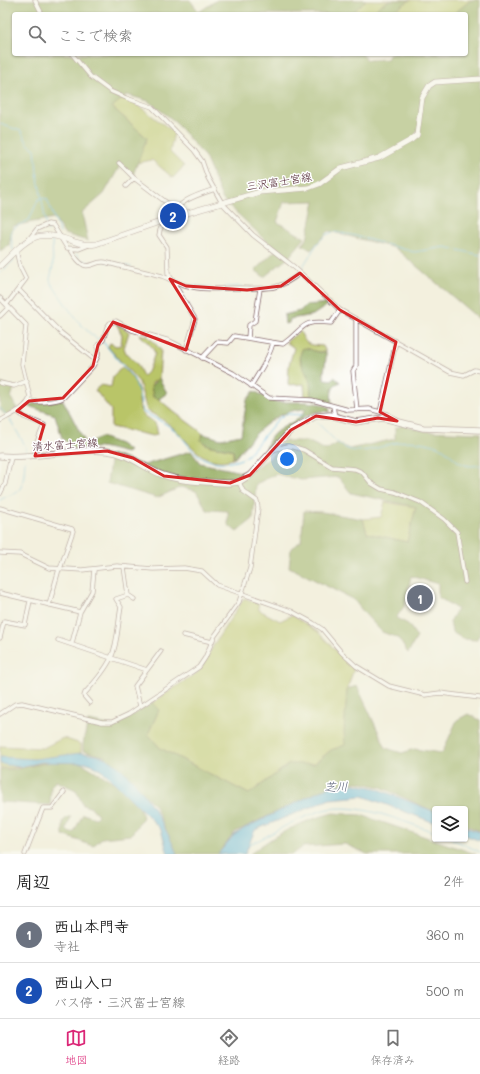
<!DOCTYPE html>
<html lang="ja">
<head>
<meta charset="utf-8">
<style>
	body { margin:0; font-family:Mali,"Klee One",sans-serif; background:#f6f6f6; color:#222 }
	.controls { position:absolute; right:12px; bottom:12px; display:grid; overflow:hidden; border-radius:4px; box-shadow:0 1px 3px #0004 }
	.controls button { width:36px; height:36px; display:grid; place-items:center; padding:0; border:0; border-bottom:1px solid #e0e0e0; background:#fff; color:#222; font:20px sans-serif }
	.you { position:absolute; left:287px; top:459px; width:14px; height:14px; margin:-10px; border:3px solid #fff; border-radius:50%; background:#1a73e8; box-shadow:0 0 0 6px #1a73e833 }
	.badge { display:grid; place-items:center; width:26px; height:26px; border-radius:50%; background:#db2777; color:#fff; font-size:13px; font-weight:700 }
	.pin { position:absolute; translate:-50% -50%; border:2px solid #fff; box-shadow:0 1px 4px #0006 }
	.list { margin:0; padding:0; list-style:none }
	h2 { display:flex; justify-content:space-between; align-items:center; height:52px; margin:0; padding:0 16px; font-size:17px }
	h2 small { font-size:13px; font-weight:400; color:#767676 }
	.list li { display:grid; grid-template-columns:26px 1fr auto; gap:12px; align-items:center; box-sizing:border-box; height:56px; padding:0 16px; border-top:1px solid #e0e0e0 }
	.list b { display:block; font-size:15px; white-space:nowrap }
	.list p { margin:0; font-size:13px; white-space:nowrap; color:#767676 }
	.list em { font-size:13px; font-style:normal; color:#767676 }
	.icon { flex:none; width:22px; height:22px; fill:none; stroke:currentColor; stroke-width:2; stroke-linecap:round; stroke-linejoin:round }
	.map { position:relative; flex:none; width:480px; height:854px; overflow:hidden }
	.search { position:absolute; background:#fff; box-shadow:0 1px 3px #0004; left:12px; right:12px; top:12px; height:44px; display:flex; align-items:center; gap:10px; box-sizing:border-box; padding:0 14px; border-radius:4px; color:#767676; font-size:15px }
	.sheet { height:164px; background:#fff }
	nav { display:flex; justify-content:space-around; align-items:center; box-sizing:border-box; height:56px; border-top:1px solid #e0e0e0; background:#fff; font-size:11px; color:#767676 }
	nav a { display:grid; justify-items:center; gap:2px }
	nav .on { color:#db2777 }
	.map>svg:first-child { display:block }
	.green { fill:#b9c567; stroke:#827249 }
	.forest { fill:#92aa5c; stroke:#6e6444 }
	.water { fill:#61b6dd; stroke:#566a84 }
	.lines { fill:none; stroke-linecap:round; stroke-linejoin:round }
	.stream { stroke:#61b6dd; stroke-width:1 }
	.street-casing { stroke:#85686a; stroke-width:5 }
	.secondary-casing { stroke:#85686a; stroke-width:6 }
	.primary-casing { stroke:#85686a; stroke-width:7 }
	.street { stroke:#fff; stroke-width:3.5 }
	.secondary { stroke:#fff; stroke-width:5 }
	.primary { stroke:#fff; stroke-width:5.5 }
	.marked { fill:none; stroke:#d62828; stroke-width:3; stroke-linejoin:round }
	.labels { text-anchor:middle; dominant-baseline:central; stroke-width:3; stroke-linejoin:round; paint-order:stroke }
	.street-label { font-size:11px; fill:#4a1f2b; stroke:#fff }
	.water-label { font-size:12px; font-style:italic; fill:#535b72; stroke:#fff }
</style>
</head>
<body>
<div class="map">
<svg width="480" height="854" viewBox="0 0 480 854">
	<rect width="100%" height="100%" fill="#fff"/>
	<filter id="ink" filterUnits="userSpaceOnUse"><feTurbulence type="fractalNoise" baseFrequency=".025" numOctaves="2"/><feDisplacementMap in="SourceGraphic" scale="8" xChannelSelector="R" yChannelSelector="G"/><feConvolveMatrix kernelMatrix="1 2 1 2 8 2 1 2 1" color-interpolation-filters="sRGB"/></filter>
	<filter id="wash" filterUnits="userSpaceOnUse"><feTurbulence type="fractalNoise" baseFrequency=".012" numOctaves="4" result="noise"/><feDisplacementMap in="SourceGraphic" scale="16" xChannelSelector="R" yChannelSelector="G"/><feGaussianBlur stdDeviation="0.9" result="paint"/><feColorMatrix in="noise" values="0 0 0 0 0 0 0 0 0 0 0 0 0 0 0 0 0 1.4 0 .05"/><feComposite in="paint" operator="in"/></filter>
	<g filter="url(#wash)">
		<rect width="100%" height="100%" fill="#f3f0de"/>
		<!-- green -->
		<path class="green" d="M346,0H480L466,14H349Z
			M121,97L136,104L174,132L170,152L184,166L173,178L152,160L137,163L147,138L112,107Z
			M116,323L129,332L124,348L126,353L137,364L143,376L149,370L155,353L152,347L139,334L148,336L161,350L159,378L152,383L153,396L159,399L174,412L200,431L203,434L201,440C208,449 223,446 233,450V459C202,468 191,443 171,426C164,420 155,415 147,411L139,382L108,347L110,343L116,346L121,345L122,335Z
			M300,331C306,345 307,345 323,346L326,352H313L308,348L300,359L311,383V398L305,399L304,384L288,385L289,365L294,348L286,342Z
			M122,367C129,373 135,380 138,389C140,396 138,404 141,411C146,423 158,416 157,434L153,436L111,427V410L95,390L101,385L111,387L113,377Z
			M385,502L416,507L407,542L367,533L363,519L381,517Z
			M244,598L258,603L259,610L280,621L292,615L318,632L354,669L347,689L346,745L331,750L314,764L288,765L249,794L160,748L148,734L158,712L152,703L199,671L216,641Z
			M63,738L81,744V753C54,760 28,769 0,768V746L43,748Z"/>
		<!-- forest -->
		<path class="forest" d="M0,0H190L199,12L217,0H366L351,14H14V54H362L367,60L387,59L390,54H466V14H453L471,0H480V320L395,248L329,231L311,250L302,245L307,239L315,201L284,202L277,222L305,238L288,258L264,277L255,270L276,250L223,200L205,157L173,120L148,101L127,95L112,107L147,138L133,175L121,164L104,194L82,213L88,241L64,234L54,218L13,226L9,245L0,251Z
			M390,0H410L389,14H372L379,6Z
			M329,303H331L313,315L290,319L289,323L285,324L284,315L300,311L306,305Z
			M303,348C311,348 313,353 326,352C327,361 323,369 324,379L332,380L334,377L340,382C330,387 331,395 332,404L311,398C310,393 311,387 310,382C307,369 295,361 303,348Z
			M159,378L167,393L159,399L153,397L151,386Z
			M0,383L14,388L11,398L17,408L8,417L0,410Z
			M254,391L275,402H307L321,404L329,407L330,412C302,407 287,436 266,449C271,424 296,428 306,409C273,410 253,436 234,459L233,450C223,446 208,449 201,440L203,434L221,439L241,435L247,400Z
			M63,400L85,442H91L101,437L120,444L129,451L126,453L102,447L76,450L62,438L55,415L25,405Z
			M404,425L425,431L480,433V634L476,640L463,639L452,632L450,622L457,609L438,597V584L411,576L405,605L396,618L408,624L417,637L408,653L398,638L382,632L364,613L354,600L289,567L291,548L301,541L304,511L322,512L363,519L367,533L407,542L416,507L351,493L338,477L301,480L276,474L256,484L253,519L237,532L228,525V511L207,510L196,491L181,487L157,498L107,483L111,454L144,465L191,451L200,463L246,473L270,458L283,441H307L326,450L338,443L349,449L395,439V428Z
			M357,686L386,748L402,753L414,749L442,753L457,720L468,714L480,720V831L465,825V809H435V812L381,787L357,782L330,786L235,832L218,854H177L154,804L104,756L83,751V744L88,721L115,726L152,703L159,710L148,734L160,748L249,794L289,764H314L331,750L345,745L344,732L347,689Z
			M55,761L80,762L117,784L137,801L143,817L131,835L102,838L93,846L63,835V821L68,817H71L66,829L70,833L74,832L83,814L95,818L98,815L92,808L83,805L76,790L56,781L51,786L50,805L0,802V769H17Z
			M333,813L361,815L476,854H367L345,844L303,847L293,854H250C275,834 302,821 333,813Z"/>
		<!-- water -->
		<path class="water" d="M81,753C89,754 99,755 106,758C137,775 164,822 177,854H168L161,830L150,818L105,773L89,763L41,762L21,767L0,764V757L34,759Z
			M355,784L376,788L435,812V823L363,796L330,799L255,830L245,854H218L234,835L245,828L330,786Z
			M465,827L480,832V841L465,835Z"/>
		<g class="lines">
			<!-- stream -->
			<path class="stream" d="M0,124L21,131L28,144L35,149L37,172L46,224
				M42,198L47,199L60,233
				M47,227L48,231
				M52,239L53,266L50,279L51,283C64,301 80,330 100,340
				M13,250C9,226 11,230 29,220L38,200L41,198
				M76,254L80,260L91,263
				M103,261L131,267
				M300,271L317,244L326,235L333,232L352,235L414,252L445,247L480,255
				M0,273L13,261V255
				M173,278L179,281
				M191,285L210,287
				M225,287L242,286
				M103,342L133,378L138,391L143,412C154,418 166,423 176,431C184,438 189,448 197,454C210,465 233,465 247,456L278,419L287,414L305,415
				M0,408L7,416
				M9,418L26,447V453
				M316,422C327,430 335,444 348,449C365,455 383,445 399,442C408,440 421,442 430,444C454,448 454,471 480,465
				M0,500C5,497 10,495 15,493C25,489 24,470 25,460
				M452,839L480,852
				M249,844C264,839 278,829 293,822C304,818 316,811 328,809C366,804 400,821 435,832
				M0,854H1"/>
		</g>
	</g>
	<g filter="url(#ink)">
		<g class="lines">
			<defs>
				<path id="street" d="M35,0L42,14
					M72,54L91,77L110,91L126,98L152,107L194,150L202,161L208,178L222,203L253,235L294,267L340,310L450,372L464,375L474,370L480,371
					M119,163L134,178L175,209
					M126,186L134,178
					M170,219C178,200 197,195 215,189
					M164,221L160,230L159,235L167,247L168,273L195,319L186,350
					M29,239L37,229L48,224L53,225L67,248L79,249L89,245
					M71,250C88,280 92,257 108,263C126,268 144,271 162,276C170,279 177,283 185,285C201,290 217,289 234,288C262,287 275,294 300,273
					M19,290L60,332L95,360
					M0,298L26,325L22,364L30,397C28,408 10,415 0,421
					M7,304L26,279L20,267L16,250
					M0,316L9,307
					M356,320V366L353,371L357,410
					M248,338L249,325L255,321L260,289
					M202,358L217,342L228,343L234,336L283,344C305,329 299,319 331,323L340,310
					M0,383L14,386L27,381
					M251,386C259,372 269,359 273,343
					M29,401C39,403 54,402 63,398L93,366L98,356V345L103,340L107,327L110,323L116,321L132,330L170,341L233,373L269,398L312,400L349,410L369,409L388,414L397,420
					M333,406L335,417
					M17,411L24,417L44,425L37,442L35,456
					M380,412L396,342
					M272,450L288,446L294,447L304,450L332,467L355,469L362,472L371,483L381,489L395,492L420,502L444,519L457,532L465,582
					M0,494L5,484L11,457
					M0,508L72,529L73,531L60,569
					M0,553L20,554L49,568L82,570L117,566L153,569L184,568L202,571L217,585L291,611L313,623L322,629L342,653L356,666L389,686L425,695L440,693L480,698
					M124,567L128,595L134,599
					M0,593L80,612
					M49,605L59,569
					M183,635L212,642
					M0,638L4,621L25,625L30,601
					M58,640L147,670
					M72,643L80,612L92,591L94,570
					M90,703L84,696L85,693C94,683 105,671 111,658C118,643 118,623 121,607L116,599L128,595
					M140,706L135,686L161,651
					M0,714L15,704L22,703L102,722H112L129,714L199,667L205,658L214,637L239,602L250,568L258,508L257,501L243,491L239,482
					M25,854L43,808H52L64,792"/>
				<path id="secondary" d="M0,266C23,244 32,228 66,239C76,242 85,246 96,244L177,216L260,192L308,188L319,184L341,168L379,158L411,140L417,135L422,98L429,86L435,82L480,79"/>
				<path id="primary" d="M0,456C36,459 71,448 107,451C129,453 143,468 163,475C183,482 208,482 230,483L239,482L250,475L291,430L316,416L330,415L356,422L383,418L423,428L480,430"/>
			</defs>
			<!-- street casing -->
			<use href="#street" class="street-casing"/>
			<!-- secondary casing -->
			<use href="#secondary" class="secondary-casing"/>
			<!-- primary casing -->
			<use href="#primary" class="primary-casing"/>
			<!-- street -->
			<use href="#street" class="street"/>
			<!-- secondary -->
			<use href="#secondary" class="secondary"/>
			<!-- primary -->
			<use href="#primary" class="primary"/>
		</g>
	</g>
	<!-- marked area -->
	<path d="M0 0H480V854H0ZM300,273L340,310L396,342L380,412L397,421L378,418L356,422L316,416L291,430L250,475L230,483L164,476L133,458L107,451L35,456L44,425L17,411L29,401L63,398L93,366L98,345L113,322L186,350L195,319L170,279L186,286L247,290L281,286Z" fill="#f3f0de" fill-opacity=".55" fill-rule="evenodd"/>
	<path class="marked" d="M300,273L340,310L396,342L380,412L397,421L378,418L356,422L316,416L291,430L250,475L230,483L164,476L133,458L107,451L35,456L44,425L17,411L29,401L63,398L93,366L98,345L113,322L186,350L195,319L170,279L186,286L247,290L281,286Z"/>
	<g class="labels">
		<!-- street labels -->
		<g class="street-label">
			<text transform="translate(279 181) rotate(-9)">三沢富士宮線</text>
			<text transform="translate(65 444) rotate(-4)">清水富士宮線</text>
		</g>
		<!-- water labels -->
		<g class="water-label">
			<text transform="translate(336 786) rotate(-1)">芝川</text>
		</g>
	</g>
</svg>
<div class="controls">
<button><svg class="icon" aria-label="layers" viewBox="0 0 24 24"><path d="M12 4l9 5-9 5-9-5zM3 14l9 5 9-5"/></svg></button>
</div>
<div class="you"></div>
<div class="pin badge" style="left:420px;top:598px;background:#6b7280">1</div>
<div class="pin badge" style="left:173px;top:216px;background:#1a4fb4">2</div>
<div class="search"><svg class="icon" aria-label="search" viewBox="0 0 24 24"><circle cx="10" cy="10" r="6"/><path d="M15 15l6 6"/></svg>ここで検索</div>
</div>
<section class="sheet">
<h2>周辺<small>2件</small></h2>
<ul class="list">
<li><span class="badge" style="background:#6b7280">1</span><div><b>西山本門寺</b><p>寺社</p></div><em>360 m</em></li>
<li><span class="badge" style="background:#1a4fb4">2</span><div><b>西山入口</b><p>バス停 · 三沢富士宮線</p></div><em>500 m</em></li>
</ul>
</section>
<nav>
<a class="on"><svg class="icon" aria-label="map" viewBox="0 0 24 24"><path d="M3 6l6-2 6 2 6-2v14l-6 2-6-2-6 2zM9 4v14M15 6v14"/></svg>地図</a>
<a><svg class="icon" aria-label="directions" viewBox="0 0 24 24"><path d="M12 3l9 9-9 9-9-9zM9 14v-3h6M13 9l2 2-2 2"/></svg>経路</a>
<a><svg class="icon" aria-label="saved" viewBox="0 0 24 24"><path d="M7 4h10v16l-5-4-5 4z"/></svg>保存済み</a>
</nav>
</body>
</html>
